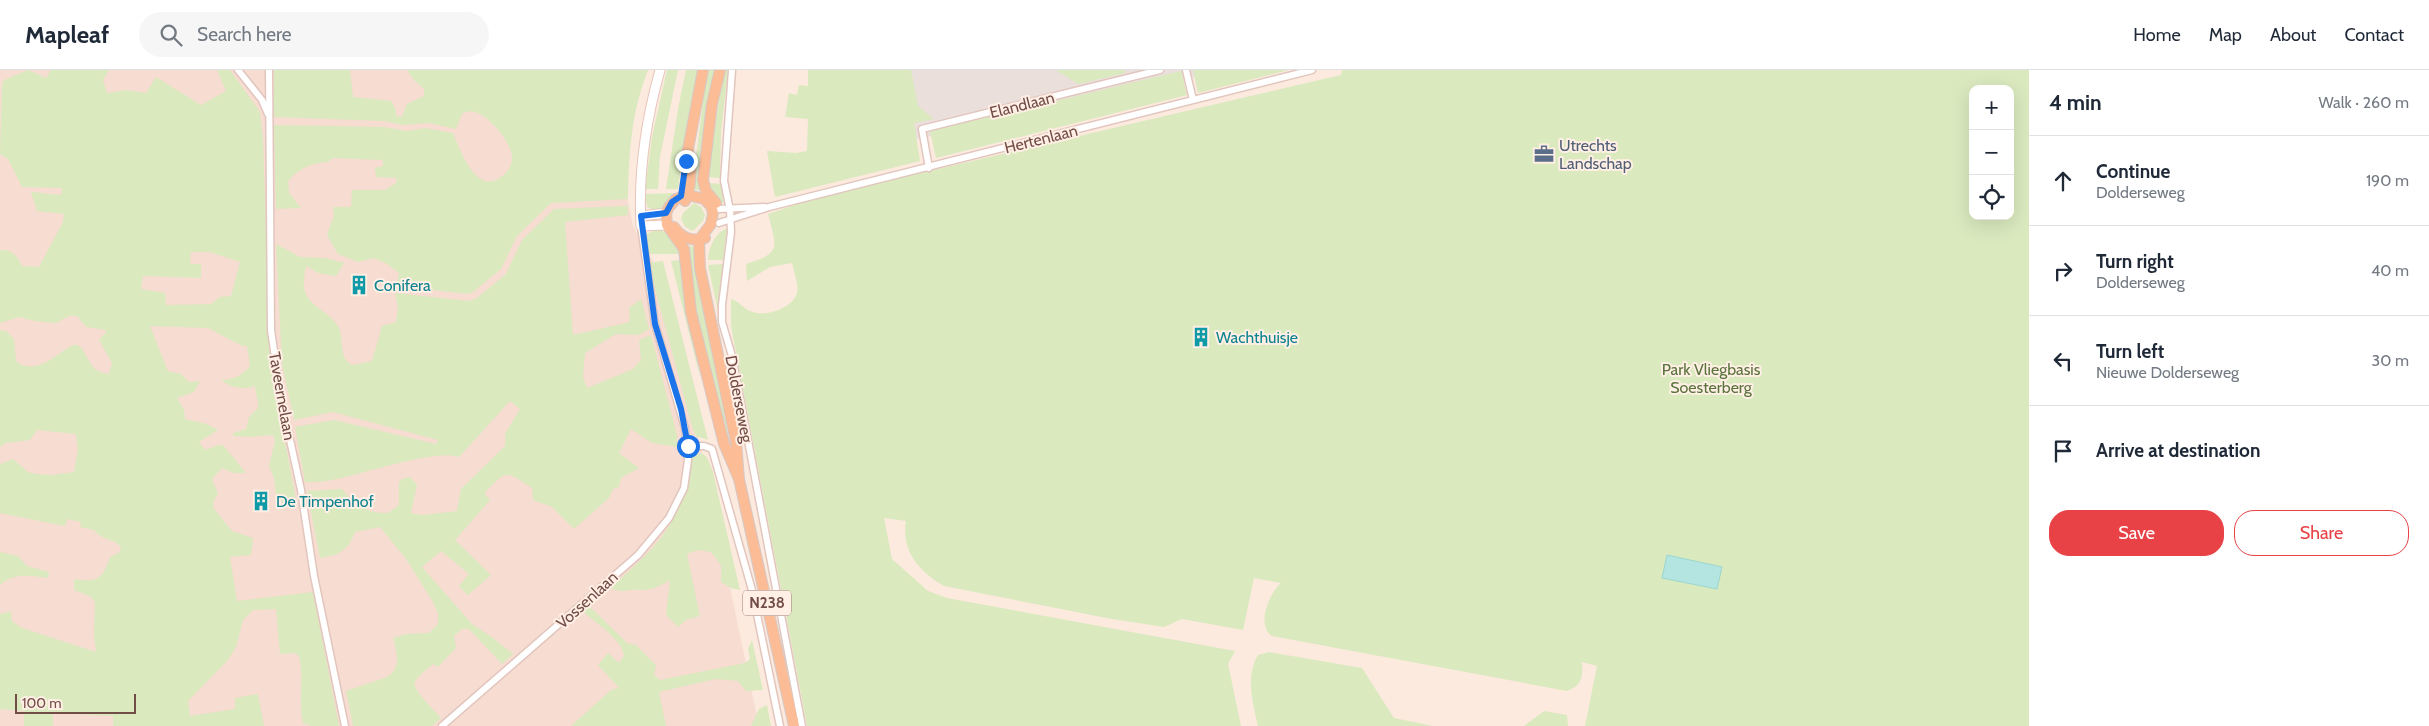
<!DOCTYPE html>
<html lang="en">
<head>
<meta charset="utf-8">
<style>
	body { margin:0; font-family:Cabin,sans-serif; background:#f6f6f7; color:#1f2937 }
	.controls { position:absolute; right:15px; top:15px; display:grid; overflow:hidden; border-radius:10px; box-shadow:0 5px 20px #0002 }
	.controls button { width:45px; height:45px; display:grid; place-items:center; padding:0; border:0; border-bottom:1px solid #e0e1e3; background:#fff; color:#1f2937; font:25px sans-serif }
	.scale { position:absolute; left:15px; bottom:12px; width:121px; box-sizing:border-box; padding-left:5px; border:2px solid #724c47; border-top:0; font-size:14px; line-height:18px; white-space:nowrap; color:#724c47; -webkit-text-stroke:4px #ffefe5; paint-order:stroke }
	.stop { position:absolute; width:15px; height:15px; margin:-11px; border:4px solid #1a73e8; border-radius:50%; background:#fff }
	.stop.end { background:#1a73e8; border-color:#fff; box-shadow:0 1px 5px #0008 }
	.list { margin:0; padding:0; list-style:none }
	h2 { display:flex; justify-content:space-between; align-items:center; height:65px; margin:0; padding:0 20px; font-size:21px }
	h2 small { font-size:16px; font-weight:400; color:#747a83 }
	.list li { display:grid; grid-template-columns:32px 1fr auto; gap:15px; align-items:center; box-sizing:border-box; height:90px; padding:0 20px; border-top:1px solid #e0e1e3 }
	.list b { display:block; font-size:19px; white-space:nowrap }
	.list p { margin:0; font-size:16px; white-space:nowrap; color:#747a83 }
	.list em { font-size:16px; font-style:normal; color:#747a83 }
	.actions { display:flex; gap:10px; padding:15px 20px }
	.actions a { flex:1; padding:11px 0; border:1px solid #e84246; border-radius:20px; text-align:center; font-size:18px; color:#e84246 }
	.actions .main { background:#e84246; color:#fff }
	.icon { flex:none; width:28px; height:28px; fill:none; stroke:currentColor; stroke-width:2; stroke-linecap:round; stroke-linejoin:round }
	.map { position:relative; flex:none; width:2029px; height:656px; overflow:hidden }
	header { display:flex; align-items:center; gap:30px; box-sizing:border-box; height:70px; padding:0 25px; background:#fff; border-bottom:1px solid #e0e1e3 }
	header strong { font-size:24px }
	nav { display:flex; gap:28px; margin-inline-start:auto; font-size:18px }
	.search { width:350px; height:45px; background:#f6f6f7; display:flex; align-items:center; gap:12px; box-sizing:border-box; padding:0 18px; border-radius:28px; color:#747a83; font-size:19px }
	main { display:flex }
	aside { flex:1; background:#fff }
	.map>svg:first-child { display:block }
	.residential { fill:#f6dcd1 }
	.industrial { fill:#eadfdb }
	.green { fill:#dae9be; fill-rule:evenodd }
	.water { fill:#b4e5e0; stroke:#9ad7d1 }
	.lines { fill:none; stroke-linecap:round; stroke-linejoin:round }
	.minor-casing { stroke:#e2c6be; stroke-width:9 }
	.secondary-casing { stroke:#e7c5bb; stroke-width:11 }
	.primary-casing { stroke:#d5c9c8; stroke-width:12 }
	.minor { stroke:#fff; stroke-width:6 }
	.secondary { stroke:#fff; stroke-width:9 }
	.primary { stroke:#fcbd96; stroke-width:10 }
	.route { stroke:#1a73e8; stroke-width:6 }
	.labels { text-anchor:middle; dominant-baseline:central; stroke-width:4; stroke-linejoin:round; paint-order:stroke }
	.shield { fill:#ffefe5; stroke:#9c7d76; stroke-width:1 }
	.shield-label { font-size:15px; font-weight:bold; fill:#724c47 }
	.street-label { font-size:16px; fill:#724c47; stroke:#ffefe5 }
	.service-label { font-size:16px; fill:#4e5e75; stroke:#ffefe5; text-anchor:start }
	.culture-label { font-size:16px; fill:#0d838f; stroke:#ffefe5; text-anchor:start }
	.park-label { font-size:16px; fill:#5a733c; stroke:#ffefe5 }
</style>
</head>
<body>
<header>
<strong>Mapleaf</strong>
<div class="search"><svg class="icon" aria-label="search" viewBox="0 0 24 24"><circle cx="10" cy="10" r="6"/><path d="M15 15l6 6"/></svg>Search here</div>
<nav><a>Home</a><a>Map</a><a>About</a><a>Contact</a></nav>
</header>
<main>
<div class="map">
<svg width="2029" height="656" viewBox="0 0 2029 656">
	<rect width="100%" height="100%" fill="#fceadf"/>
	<!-- residential -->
	<path class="residential" d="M0,0H638L623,107L633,156L667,216L759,656H0Z"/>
	<!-- industrial -->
	<path class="industrial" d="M879,0H1227L896,74Z"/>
	<!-- green -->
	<path class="green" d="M28,0L46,8L51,0H109L103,10L107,23L126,20L146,23L156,7L201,35L226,21L217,0H230L260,42L263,69L270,292L297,435L285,434L276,427L274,408L269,396L275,371L273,365L249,367L233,366V363L246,359L249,347L258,338C259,329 255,324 255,316C243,321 230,317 221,310C232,310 243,305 250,296L247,276H242L208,258L150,256L167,299L170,302L181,304L189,312L200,311L194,322L177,328L184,340L185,349L207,354L218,360L199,372L205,380L219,375H223L246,403H234L222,398L212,409L218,424L213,432L214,439L232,461L253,468L251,485L230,487L237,531L313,522L339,656H311L303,653C298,631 304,608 299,586L295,583L280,584L276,539L253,540L243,550L236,577L228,590L188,631L190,646L235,639V628L258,624L264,656H113V646L53,643V656H24V641L0,639V544L11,541L12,551L22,558L96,582L94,565L95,532L90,526L74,520V509C97,513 103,509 110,487L120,482L121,478C116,468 103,472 94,460L80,457L81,452L67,449L65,456L0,443V394L13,389L28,402L36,404L52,405L74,402L78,380L76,364L37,360L30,370L6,373L0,377V260L6,261L14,269L16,291C39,310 66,273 76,275C84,276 88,293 95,299C99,302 104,303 109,304L112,293L99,270L106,262V260L86,257L77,246H69L56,253L35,251L19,247L0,253V180C13,179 17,186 22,196L39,197L63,152L64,144L37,141L31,122L61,125L62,118L22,117L8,89L0,84L2,14L4,10ZM191,182H210L240,192L231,226L220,227L211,234L166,235L165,223L141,219L143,206L201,208V194H190Z
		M274,0H350L353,27L391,31L396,40V46L402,47L407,34L424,26V19L413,9L407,0H648C631,43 629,83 628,129L551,133L517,166L501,199L473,222L468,224L397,216L399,203L387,194L374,188L358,192L338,184L327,165L334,146L333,137H351L352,120H385L396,113L397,108L376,107L375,98L383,96V90L333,88L328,92C312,93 299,98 288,111L289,123L301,138L276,139L274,55L384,57L407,61L425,58L453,63C460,80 476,126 501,107C507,103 512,96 512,88C513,72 479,30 462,44L456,59L429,53L403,55L385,51L274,47Z
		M667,0H678L660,87L658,119H645L652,67Z
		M686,0H699L687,53L678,119H666L678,39Z
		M707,0H715L701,121L692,119Z
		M724,0H728L721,62L720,108L707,107Z
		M808,0H911L918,36L934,49L914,53L920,91L775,127L767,81L796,83L807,81L808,49L785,47L789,23L797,25L799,15L808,16Z
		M1056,0H1125V3L1078,14Z
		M1193,0H1289L1198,23Z
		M1342,0H2029V656H1585L1597,596L1582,592C1583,607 1582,616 1567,621L1272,566C1256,556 1269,523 1281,513L1254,508L1243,560L1182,549L1164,557L1112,549L944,516C919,502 901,481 906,451L884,448L892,489L928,521L947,528L1235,581L1228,594L1241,656H807L731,256V229C739,231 743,238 750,241C764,248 792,239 797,223C799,216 794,201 792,193L770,197L747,211L746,194C783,183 776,176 768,144L818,127L1341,5ZM1973,19H2010V146H1973Z
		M1181,1L1187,25L936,88L930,61Z
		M708,113L722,114L725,132L721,133L711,121Z
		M676,123L668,134L656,141L647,137L645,124Z
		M694,133L701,137L705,145L703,151L693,161L685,157L681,149L683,143Z
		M628,136V145L565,152L573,265L626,253L630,251L629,238L641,229L649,259L639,265L616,264L585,283L583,307L587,318L633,299L641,290L639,270L651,265L677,365V377L652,373L631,359L619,383L639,398L621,408L619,417L613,419L609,428L574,459L552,437L533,430L532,418C506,401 508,399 486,421L485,424L490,430L455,470L491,505L468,525L459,516L469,504L441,481L422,497L472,554L493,568L513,584L502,594L469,559H462L454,566L456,578L438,597L433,594C428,599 418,605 415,612C412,620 435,641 441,648L432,656H353L346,621L387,607C402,597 397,584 393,568L406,564L429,563L438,554V543L433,532L406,489L380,457L355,462C348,481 339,485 320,488L307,421L342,419C354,435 368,444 388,443L399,435V412L402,409L410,407L417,415L411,443L423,445L457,441L461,419L505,376V364L520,339L510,331L459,387C436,378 360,405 332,410C323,412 314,412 305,412L295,357L334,350L436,374L438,370L333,342L294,350L282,294L276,174L300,187L326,188L344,193L336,206L318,203L307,196C304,200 305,205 304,211C302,236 328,239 338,256C345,268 337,289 353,295L372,291L382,256L396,252L398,237L395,223L469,231L477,228L506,204L522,170L554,139Z
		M727,158L723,190H708C709,177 714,164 727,158Z
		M659,159L667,164L680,184H648L646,164Z
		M688,176L696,177L730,375L697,244Z
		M680,190L700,307L671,191Z
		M663,191L708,370L696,366L692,356L648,193Z
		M723,194L718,241L708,195Z
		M702,383L707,387L713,402L740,520L731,518L721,512V495L711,482L698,480L687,484L700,546L686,550L678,557L666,545L670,510C658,517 651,521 637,520C625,519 625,524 610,518C659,474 679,458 691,390L693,386Z
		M0,482L18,486L27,496L49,502L48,508C31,506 14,502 0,515Z
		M589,536L627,573L636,575L656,595L654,605L660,610L745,593L750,589L748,579L752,570L763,620L746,621L738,611L715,609L659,622L666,656H571L611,620L619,618L598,595L608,583L619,593L624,586C623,570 595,552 583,542Z
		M1269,582L1362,598L1394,648L1433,656H1258C1253,634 1245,606 1258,585Z
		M767,635L771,656H751L759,639Z
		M1544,641L1567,645L1568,656H1524Z"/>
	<!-- water -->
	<path class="water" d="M1667,485L1722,497L1717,519L1662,508Z"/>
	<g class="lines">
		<defs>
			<path id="minor" d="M238,0L262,30L268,44
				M269,0L271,260L281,329L301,420L314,506L345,656
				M732,0L724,111L730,140L731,162L722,235V252L732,286L802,656
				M1186,0L1193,30
				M929,98L922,59L1160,0
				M719,139L765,137
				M719,153L769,137L1312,0
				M688,376H704L712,379L752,520L780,656
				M442,656L638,485L669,448L684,418L688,390L685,358L655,254L641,156"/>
			<path id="secondary" d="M660,0C646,50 638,104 641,156L667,155
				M641,146L666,143"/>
			<path id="primary" d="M686,90L703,0
				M685,131C691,119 692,98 688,85
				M716,133L706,121L703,110L712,34L720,0
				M674,157C681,168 693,172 705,168
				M739,409L724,374L691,242L684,179L667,155L666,143L669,137L676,129L688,125L704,129L711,136L713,143L711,154L699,170L700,198L736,372L739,409L794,656"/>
		</defs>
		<!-- minor casing -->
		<use href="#minor" class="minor-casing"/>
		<!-- secondary casing -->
		<use href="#secondary" class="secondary-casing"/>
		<!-- primary casing -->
		<use href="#primary" class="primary-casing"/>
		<!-- minor -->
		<use href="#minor" class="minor"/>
		<!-- secondary -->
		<use href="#secondary" class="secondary"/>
		<!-- primary -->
		<use href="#primary" class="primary"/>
	</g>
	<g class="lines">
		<!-- route -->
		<path class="route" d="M686,91L681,126L672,132L666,143L641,146L655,254L681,339L688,376"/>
	</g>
	<!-- icons -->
	<defs>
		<symbol id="office-bare" viewBox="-9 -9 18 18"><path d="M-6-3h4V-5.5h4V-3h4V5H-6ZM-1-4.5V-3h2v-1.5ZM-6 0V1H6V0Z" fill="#5c6f8a" stroke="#ffefe5" stroke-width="2.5" paint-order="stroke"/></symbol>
		<symbol id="building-bare" viewBox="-9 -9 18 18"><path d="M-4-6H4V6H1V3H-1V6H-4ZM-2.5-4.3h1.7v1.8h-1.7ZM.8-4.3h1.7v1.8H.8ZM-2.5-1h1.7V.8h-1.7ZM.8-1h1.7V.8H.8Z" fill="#0f9aa8" stroke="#ffefe5" stroke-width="2.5" paint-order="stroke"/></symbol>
	</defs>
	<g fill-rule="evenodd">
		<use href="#office-bare" x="1530" y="70" width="28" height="28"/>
		<use href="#building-bare" x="345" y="201" width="28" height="28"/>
		<use href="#building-bare" x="1187" y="253" width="28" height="28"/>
		<use href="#building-bare" x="247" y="417" width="28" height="28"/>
	</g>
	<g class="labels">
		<!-- shield labels -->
		<rect class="shield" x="743" y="520.5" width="48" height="25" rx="4"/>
		<g class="shield-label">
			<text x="767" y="533">N238</text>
		</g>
		<!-- street labels -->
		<g class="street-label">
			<text transform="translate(1022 35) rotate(-14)">Elandlaan</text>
			<text transform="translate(1041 69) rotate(-14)">Hertenlaan</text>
			<text transform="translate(282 326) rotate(80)">Taveernelaan</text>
			<text transform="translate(739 329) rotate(79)">Dolderseweg</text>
			<text transform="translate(587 530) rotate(-42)">Vossenlaan</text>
		</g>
		<!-- service labels -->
		<g class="service-label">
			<text x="1559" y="75">Utrechts<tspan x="1559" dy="18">Landschap</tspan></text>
		</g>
		<!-- culture labels -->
		<g class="culture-label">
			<text x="374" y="215">Conifera</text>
			<text x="1216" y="267">Wachthuisje</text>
			<text x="276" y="431">De Timpenhof</text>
		</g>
		<!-- park labels -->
		<g class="park-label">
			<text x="1711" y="299">Park Vliegbasis<tspan x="1711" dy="18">Soesterberg</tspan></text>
		</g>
	</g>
</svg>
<div class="controls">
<button>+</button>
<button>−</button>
<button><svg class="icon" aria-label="locate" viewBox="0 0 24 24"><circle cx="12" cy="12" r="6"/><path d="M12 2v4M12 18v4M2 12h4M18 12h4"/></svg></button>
</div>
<div class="scale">100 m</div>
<div class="stop" style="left:688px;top:376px"></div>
<div class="stop end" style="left:686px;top:91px"></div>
</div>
<aside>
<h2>4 min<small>Walk · 260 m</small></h2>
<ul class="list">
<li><svg class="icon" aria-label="ahead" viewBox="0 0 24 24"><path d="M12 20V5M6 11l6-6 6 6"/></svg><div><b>Continue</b><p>Dolderseweg</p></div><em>190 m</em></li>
<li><svg class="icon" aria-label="right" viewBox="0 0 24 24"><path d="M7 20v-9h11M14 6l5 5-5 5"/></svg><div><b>Turn right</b><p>Dolderseweg</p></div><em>40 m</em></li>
<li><svg class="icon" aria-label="left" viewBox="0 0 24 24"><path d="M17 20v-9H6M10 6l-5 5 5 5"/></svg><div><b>Turn left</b><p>Nieuwe Dolderseweg</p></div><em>30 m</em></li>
<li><svg class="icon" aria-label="arrive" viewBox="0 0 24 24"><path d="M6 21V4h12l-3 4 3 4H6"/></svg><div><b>Arrive at destination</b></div></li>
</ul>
<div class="actions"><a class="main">Save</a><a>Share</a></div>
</aside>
</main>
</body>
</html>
